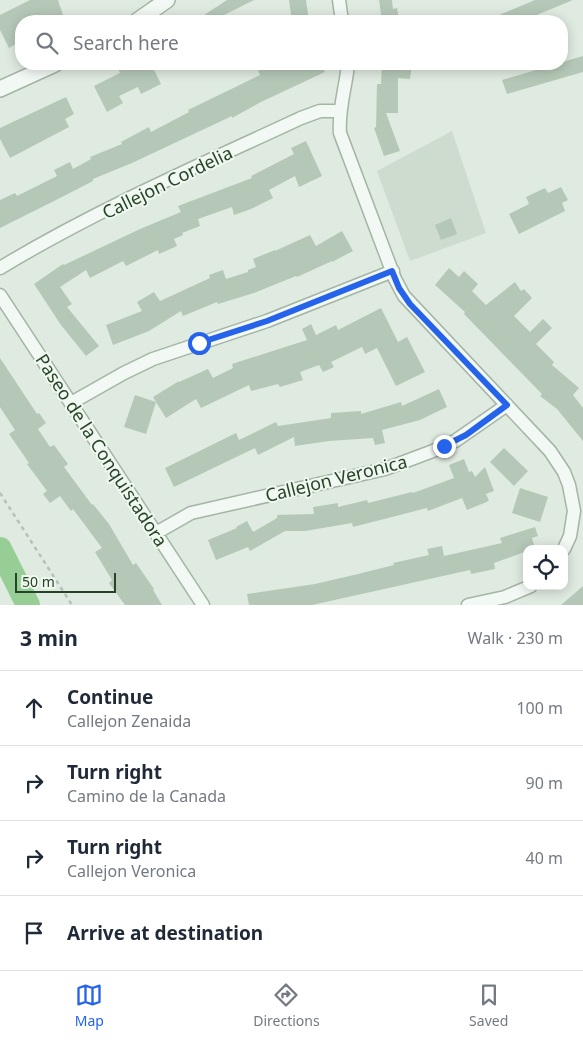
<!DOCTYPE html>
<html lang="en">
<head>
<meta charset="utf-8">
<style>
	body { margin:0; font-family:"Noto Sans",sans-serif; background:#f2f2f3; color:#1f2937 }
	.controls { position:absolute; right:15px; bottom:15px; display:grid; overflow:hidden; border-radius:10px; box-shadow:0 2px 12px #0003 }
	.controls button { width:45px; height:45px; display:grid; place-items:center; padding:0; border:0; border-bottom:1px solid #e0e1e3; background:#fff; color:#1f2937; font:25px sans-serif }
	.scale { position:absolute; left:15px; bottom:12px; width:101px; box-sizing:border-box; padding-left:5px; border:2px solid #264329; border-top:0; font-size:14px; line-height:18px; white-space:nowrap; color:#264329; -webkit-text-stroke:4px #eff7ef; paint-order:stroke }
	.stop { position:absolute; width:15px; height:15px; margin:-11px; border:4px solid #2563eb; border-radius:50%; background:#fff }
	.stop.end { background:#2563eb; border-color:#fff; box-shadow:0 1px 5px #0008 }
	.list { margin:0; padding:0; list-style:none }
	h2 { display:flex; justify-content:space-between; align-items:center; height:65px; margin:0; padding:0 20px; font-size:21px }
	h2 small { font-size:16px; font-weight:400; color:#747a83 }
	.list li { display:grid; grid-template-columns:32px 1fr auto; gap:15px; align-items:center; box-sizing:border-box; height:75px; padding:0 20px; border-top:1px solid #e0e1e3 }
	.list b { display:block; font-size:19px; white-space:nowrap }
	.list p { margin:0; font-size:16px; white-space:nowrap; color:#747a83 }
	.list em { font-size:16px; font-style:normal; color:#747a83 }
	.icon { flex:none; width:28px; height:28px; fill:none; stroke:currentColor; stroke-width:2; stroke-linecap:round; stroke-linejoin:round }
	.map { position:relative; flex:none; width:583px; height:605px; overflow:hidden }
	.search { position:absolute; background:#fff; box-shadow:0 2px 12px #0003; left:15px; right:15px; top:15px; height:55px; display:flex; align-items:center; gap:12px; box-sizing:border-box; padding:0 18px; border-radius:20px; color:#747a83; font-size:19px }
	.sheet { height:365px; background:#fff }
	nav { display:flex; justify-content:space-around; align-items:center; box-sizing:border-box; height:70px; border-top:1px solid #e0e1e3; background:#fff; font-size:14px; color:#747a83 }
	nav a { display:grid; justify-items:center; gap:2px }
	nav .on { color:#2563eb }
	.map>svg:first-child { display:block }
	.built { fill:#cddcce }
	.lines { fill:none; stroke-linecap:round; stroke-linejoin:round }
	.river { stroke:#96ce96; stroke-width:24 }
	.building { fill:#b5c8b7 }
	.minor-casing { stroke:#a4b5a5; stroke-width:15 }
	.tertiary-casing { stroke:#a4b5a5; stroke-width:18 }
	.path { stroke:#b5c2b6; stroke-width:2.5; stroke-dasharray:4 4; stroke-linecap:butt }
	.minor { stroke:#f2f8f3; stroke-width:12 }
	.tertiary { stroke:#f2f8f3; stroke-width:15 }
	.route { stroke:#2563eb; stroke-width:6 }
	.labels { text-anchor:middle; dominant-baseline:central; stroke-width:4; stroke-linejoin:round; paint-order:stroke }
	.street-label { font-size:18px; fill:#264329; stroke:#eff7ef }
</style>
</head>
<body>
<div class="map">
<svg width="583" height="605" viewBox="0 0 583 605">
	<rect width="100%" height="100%" fill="#dfeae0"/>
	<!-- built -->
	<path class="built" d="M452,131L486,233L410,261L377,171Z"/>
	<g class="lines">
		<!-- river -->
		<path class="river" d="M0,549L28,605"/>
	</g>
	<!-- building -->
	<path class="building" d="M30,0H58L65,21H21V41L9,48L0,30V15Z
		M227,0H254L224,15L228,21H195Z
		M289,0H306L309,21H292Z
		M379,0H392L393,9L397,8L399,21H382Z
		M535,0H573L522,21H485Z
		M583,56V72L507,94L502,80Z
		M127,64H151L161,84L141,94L138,87L119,96L123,103L107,112L94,86L120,73L118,68Z
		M273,64H320L325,72L261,102L232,118V116L132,163L93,179V181L62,197L0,228V200L15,193L17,196L57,176L54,170L70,162L73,169L91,159L90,157L122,144L121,142L149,127L151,132L189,112L188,110L260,75L258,70Z
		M382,64H412L410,79L398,78V113H386L400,151L384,156L374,128L376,127L377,84H381Z
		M66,97L74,114L65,119L69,127L10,158L0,139V128Z
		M306,141L322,176L299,187L295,176L269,190L273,198L251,209L234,215L232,207L198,219L200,226L182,233L183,235L174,239L177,246L159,254L158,250L126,266L123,261L90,278L86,270L60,287L72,304L67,307L99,346L86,356L61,325L34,284L63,264L64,265L140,229L181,212L178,206L252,178L251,176L294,154L291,148Z
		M561,187L568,200L562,203L565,211L519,234L509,214L529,204L526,197L545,188L548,193Z
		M451,218L457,234L441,240L435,225Z
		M342,231L353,251L332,262V261L297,277L296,276L254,293L218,304L217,302L183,316L181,311L149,331L113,345L106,325L142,311L137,302L154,292L160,301L210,278L209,275L223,270L226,279L248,272V270L256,267L253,259L275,250V251L310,235L316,246Z
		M449,268L459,277L464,271L478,284L472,291L486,305L515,282L521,291L524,289L532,298L514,316L530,332L543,319L552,328L536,344L554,362L552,365L579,388L573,395L583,408V441L557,409L540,396L542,394L464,314L465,312L435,285Z
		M381,308L398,342L407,337L425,372L396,386L377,348L365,354L362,347L331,362L334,367L323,372L319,365L300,372L303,380L280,387L278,384L251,391L249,385L201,408L196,399L166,418L156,402L146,434L124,427L135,395L156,402L153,397L179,381V382L208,369L213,378L233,368L232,364L307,340L302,329L311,324L316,335L336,325L338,330Z
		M0,358L37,414L39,413L46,423L38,429L50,447L54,445L68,464L64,467L92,505L93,504L109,524L133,565L136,563L154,589L153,590L162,605H125L109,583L112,580L95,552L102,548L73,509L71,511L60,496L50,503L43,494L47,491L27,464L29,463L9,434L15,430L0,407Z
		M439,389L447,407L420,420L382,430L385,443L375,445L373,438L329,441L295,446L294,437L258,455L255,448L174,487L165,468L236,433L239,440L276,422L278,426L331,418V413L361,411V414L401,402L402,406Z
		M504,448L528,471L514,486L490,462Z
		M464,459L469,472L472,471L475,477L485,467L494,491L486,494L489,501L467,510L462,498L428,511L427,508L353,527L352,523L305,531H285L250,551L248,547L216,560L208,540L237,528L236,527L247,521L253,532L277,518V515L314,514L313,507L338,503V507L367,500L368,503L412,492L413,493L454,478L449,465Z
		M520,488L548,497L540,522L512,513Z
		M535,527L538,536L532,538L535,548L527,549V551L494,563L495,569L471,574L470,570L312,605H249L247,594L315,584L358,574L394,565L393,563L429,555L427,549L442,546L444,556L502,543L500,538Z
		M583,586V605H561Z"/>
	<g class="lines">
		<defs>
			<path id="minor" d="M339,0L342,21
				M348,64C346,87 338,109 340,133L395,279L404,296L550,451L564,472L569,485L574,511L570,536L564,549
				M0,268C96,210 200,165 301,118L320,111H339
				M0,295L203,605
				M71,403L124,373L153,359L267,321L393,271
				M156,533L191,513L385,469L433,451L455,441L507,405
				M468,605L505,597L531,586"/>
			<path id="tertiary" d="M137,21L167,0
				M0,89L55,64"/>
		</defs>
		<!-- minor casing -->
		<use href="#minor" class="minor-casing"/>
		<!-- tertiary casing -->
		<use href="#tertiary" class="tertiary-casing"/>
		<!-- path -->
		<path class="path" d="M0,493L72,605"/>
		<!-- minor -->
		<use href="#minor" class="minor"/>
		<!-- tertiary -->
		<use href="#tertiary" class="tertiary"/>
	</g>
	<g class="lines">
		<!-- route -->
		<path class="route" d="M199,343L267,321L392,271L399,288L410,304L507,405L466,435L444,446"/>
	</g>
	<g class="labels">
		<!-- street labels -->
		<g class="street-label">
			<text transform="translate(167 182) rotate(-26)">Callejon Cordelia</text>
			<text transform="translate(102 450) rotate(57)">Paseo de la Conquistadora</text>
			<text transform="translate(336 478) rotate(-14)">Callejon Veronica</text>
		</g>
	</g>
</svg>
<div class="controls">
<button><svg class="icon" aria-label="locate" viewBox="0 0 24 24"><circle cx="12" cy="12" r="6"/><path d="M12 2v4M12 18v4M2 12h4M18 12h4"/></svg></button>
</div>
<div class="scale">50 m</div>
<div class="stop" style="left:199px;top:343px"></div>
<div class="stop end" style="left:444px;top:446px"></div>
<div class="search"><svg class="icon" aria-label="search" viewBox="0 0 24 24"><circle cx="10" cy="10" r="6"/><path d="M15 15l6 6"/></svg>Search here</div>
</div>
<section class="sheet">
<h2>3 min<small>Walk · 230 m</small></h2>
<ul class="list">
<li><svg class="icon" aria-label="ahead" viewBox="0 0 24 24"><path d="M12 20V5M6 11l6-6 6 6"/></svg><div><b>Continue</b><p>Callejon Zenaida</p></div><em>100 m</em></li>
<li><svg class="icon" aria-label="right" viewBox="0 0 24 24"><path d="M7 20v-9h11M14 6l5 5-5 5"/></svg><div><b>Turn right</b><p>Camino de la Canada</p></div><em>90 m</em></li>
<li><svg class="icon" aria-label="right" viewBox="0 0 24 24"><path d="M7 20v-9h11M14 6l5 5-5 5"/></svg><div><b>Turn right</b><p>Callejon Veronica</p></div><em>40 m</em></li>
<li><svg class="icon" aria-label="arrive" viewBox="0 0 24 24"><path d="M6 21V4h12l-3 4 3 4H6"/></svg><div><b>Arrive at destination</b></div></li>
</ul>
</section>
<nav>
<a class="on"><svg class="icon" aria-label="map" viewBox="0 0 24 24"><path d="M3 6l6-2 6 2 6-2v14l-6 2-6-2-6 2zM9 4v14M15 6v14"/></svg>Map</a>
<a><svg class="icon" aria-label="directions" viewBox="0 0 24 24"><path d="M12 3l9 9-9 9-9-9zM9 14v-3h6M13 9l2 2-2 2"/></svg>Directions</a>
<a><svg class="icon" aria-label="saved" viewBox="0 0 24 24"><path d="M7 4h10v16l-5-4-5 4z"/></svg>Saved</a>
</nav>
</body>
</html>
